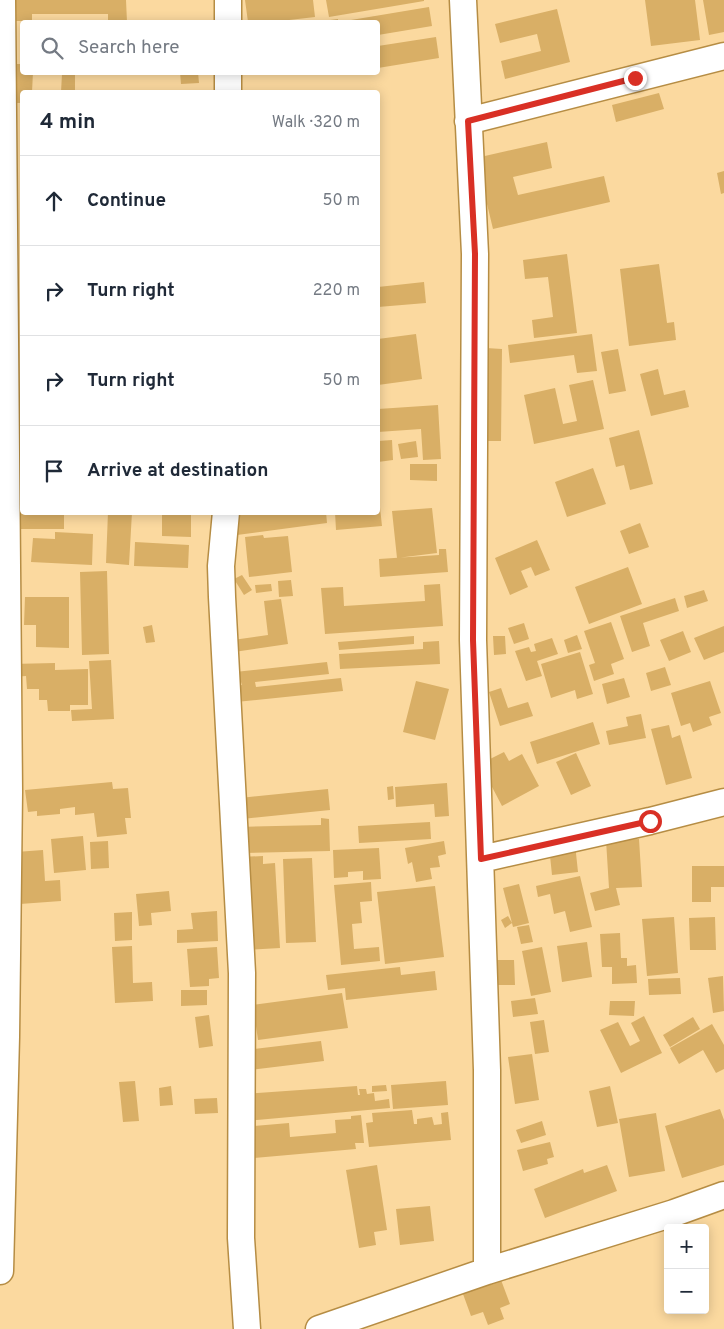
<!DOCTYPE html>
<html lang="en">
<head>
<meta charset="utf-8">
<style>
	body { margin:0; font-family:Overpass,sans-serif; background:#f6f6f7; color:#1f2937 }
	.controls { position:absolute; right:15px; bottom:15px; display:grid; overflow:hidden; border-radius:5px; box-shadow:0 2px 12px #0003 }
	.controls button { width:45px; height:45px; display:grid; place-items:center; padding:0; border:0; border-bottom:1px solid #e0e1e3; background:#fff; color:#1f2937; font:25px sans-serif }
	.stop { position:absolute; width:15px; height:15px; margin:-11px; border:4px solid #d93025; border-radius:50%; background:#fff }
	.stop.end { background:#d93025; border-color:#fff; box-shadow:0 1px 5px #0008 }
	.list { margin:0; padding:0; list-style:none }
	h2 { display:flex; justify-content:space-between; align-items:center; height:65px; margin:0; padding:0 20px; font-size:21px }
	h2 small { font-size:16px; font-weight:400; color:#747a83 }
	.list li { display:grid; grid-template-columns:32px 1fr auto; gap:15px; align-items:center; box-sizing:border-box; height:90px; padding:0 20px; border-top:1px solid #e0e1e3 }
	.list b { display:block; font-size:19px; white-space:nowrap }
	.list em { font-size:16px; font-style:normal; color:#747a83 }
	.icon { flex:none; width:28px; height:28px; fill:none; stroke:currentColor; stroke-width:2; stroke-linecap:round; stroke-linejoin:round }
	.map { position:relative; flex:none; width:724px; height:1329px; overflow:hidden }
	.search { position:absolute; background:#fff; box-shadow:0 2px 12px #0003; left:20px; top:20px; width:360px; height:55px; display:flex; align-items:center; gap:12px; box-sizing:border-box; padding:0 18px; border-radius:5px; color:#747a83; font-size:19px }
	.panel { position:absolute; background:#fff; box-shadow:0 2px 12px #0003; left:20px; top:90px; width:360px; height:425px; border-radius:5px }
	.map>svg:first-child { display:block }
	.building { fill:#d9af66 }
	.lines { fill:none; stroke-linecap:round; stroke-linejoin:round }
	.minor-casing { stroke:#b68d44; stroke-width:29 }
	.minor { stroke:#fff; stroke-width:26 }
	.route { stroke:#d93025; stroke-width:6 }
</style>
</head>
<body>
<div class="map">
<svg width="724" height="1329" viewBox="0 0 724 1329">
	<rect width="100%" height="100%" fill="#fbd99f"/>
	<!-- building -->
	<path class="building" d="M15,0H126L127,22H108V14H32V21H15Z
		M245,0H313L315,17L272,22H248Z
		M326,0H424V1L329,17Z
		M645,0H695L700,40L651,46Z
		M703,0H724V32L709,35Z
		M429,7L432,26L378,35V22H339Z
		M557,9L570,62L505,79L501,61L541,51L537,34L500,43L495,24Z
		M338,19V22H323V21Z
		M39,20L55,21V22H39Z
		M436,37L439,58L378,68V46Z
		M12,64H22V72H33L32,92H22V103H17V84H11Z
		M54,72H75V92H61L62,74Z
		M180,72H198L199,83L181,84Z
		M659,93L664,109L616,122L612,105Z
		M547,142L552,168L513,177L518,195L604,176L610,202L493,229L476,158Z
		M724,171V193L721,194L717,173Z
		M567,254L577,333L534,338L532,320L553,317L548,277L525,279L523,260Z
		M659,264L667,323L674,322L676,340L629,346L620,269Z
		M424,282L426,303L378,307V287Z
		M416,334L422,379L378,385V339Z
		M592,334L597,371L577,373L574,355L510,363L508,345Z
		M486,348L502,349L501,441H485Z
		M618,349L626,391L609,394L601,352Z
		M658,369L664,395L685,390L689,407L651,416L640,374Z
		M593,380L604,429L534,444L524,395L555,388L563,424L577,421L569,385Z
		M22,397V414L18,415L16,398Z
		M438,405L441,459L423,460L421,429L378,432V409Z
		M22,420V448L16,449L13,421Z
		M639,430L653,484L630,490L624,465L616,467L609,438Z
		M392,440L393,460L378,462V441Z
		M416,441L418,457L401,459L398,444Z
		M19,453H22V477H19Z
		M410,464H437V481L410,480Z
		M593,468L606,504L567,517L555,482Z
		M13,484H22V503H12Z
		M378,498H379L382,526L336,530L335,512H378Z
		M432,508L437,553L397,558L392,511Z
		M12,510H22V512H64V529H12Z
		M108,512H132L129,565L106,563Z
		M162,512H191V537L162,536Z
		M234,512H326L327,523L237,535Z
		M640,523L649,547L629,554L620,531Z
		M55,532L93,534L92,565L31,562L33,538L55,539Z
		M263,535L264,538L288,536L292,572L249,577L245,537Z
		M537,540L550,570L535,576L531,567L521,571L528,587L510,595L495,558Z
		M135,542L189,545L188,568L134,566Z
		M439,549H446L448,572L380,577L379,559L439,555Z
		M628,567L642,604L589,624L575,587Z
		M107,571L109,654L82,655L80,572Z
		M242,575L252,590L244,595L234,579Z
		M291,580L293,596L279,597L278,581Z
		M271,584L272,591L256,593L255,585Z
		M440,584L443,626L325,634L321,588L343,587L344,606L425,601L424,585Z
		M704,590L708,601L687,608L684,596Z
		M25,597H69V648L36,647V625H24Z
		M675,598L679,611L643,623L650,646L632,652L620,616Z
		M281,599L288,644L234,652L233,640L268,635L264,601Z
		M611,622L624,659L611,664L614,674L594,681L589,665L595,663L584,631Z
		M524,623L529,639L514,644L508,628Z
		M152,625L155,642L146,643L143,627Z
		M724,626V652L704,660L694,638Z
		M683,631L691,652L669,661L660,640Z
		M577,635L582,649L568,653L564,640Z
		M414,636V644L339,650L338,642Z
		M493,636H505L506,654L494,655Z
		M552,638L558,654L537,661L542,676L526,681L515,651L529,647L531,652L536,651L534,644Z
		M439,641L440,664L340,669L339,654L423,649V642Z
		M580,652L593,694L577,699L575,690L551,698L541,664Z
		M111,660L114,719L72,721L71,710L92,709L89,661Z
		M327,662L329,674L255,682L256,687L341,678L343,691L236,702L234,686L242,685L241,682L236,683L235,672Z
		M55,663V670L88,669V705H70V711H48L47,700H39V689H27L26,676L12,677L11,664Z
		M665,667L671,685L651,691L646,673Z
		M624,678L630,697L607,704L602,684Z
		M416,681L449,689L435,740L403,732Z
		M710,681L721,713L709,717L712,725L693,732L690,723L681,726L671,693Z
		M501,688L508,708L528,702L533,716L500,726L489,692Z
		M641,714L646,738L609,745L606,731L628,726L626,717Z
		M593,722L600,744L537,764L530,742Z
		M669,725L672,738L680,735L692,778L666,785L651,729Z
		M504,752L509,761L522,754L539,786L502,806L480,764Z
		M576,753L591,786L571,795L556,762Z
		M112,782L113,789L128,788L131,818H125L127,834L97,837L94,813L75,815V807L60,809V814L37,816V811L28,812L25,790Z
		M447,783L449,816L435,817L434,804L396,807L395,787Z
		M393,786L394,799L388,800L387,787Z
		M328,789L330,810L242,819L240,798Z
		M321,818L329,819L330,851L239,853L238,827L321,825Z
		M430,822L431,839L359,843L358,826Z
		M83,836L86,870L54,873L51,839Z
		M639,839L642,887L616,888L620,905L595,911L590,893L609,888L606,840Z
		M108,841L109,868L91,869L90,842Z
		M444,841L446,854L438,856L440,867L430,868L432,879L416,882L412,862L408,864L405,848Z
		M575,844L578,872L552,875L549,846Z
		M379,848L381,879L363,880V871L348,872V877L334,878L333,850Z
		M43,850L45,881L60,880L61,901L20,904L16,852Z
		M263,856V864L275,863L280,948L244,950L239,857Z
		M312,858L316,942L286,943L283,859Z
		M692,866H724V887H711V902H692Z
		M580,876L592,927L570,932L565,911L554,914L550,894L538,897L536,886Z
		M371,882L372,901L360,902L362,923L352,924L354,949L379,947L380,961L341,965L334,885Z
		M519,884L529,923L513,927L503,888Z
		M435,886L444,957L385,964L377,892Z
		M169,891L171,911L151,913L152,925L139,926L136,894Z
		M217,911L218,941L177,943V930L193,929L191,913Z
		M132,912V940L115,941L114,913Z
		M508,916L512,923L505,928L501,920Z
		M674,917L678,973L647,976L642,919Z
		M715,917L716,950H690L689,918Z
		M529,925L533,942L521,944L517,927Z
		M620,933L621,958H627V966L636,965L637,983L612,984V967H602L600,934Z
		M587,942L592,977L562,982L557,946Z
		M132,946L133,983L152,982L153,1001L115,1003L112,947Z
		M217,947L219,978L209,979V986L190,987L187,949Z
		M542,947L551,992L531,996L522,951Z
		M493,960H514L515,985H493Z
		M400,967L401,975L435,971L437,990L346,1000L345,988L328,990L326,975Z
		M723,976L724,1011L713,1013L708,978Z
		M680,978L681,994L649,995L648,979Z
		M181,990H207V1005L181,1006Z
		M342,993L348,1028L258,1040L253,1005Z
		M535,998L538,1014L513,1017L511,1001Z
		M610,1001H635L634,1016L609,1015Z
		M209,1015L213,1046L199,1048L195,1017Z
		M644,1016L662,1053L621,1073L600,1030L618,1022L630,1046L640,1041L631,1023Z
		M693,1017L700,1029L670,1047L663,1035Z
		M544,1020L549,1052L535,1054L530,1022Z
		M712,1024L724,1045V1069L716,1073L703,1050L679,1064L670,1048Z
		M321,1041L324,1061L249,1070L246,1050Z
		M532,1054L539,1100L515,1104L508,1057Z
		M135,1081L139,1121L123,1122L119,1082Z
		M446,1081L448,1105L393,1109L391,1085Z
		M386,1085L387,1091L372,1092V1086Z
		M171,1086L173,1105L160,1106L159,1088Z
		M357,1086L358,1095H360L359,1089H366L367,1094L374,1093L375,1101L389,1099L390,1108L245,1121L243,1094Z
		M610,1086L618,1123L597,1127L589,1091Z
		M217,1098L218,1113L195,1114L194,1099Z
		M720,1109L724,1120V1165L682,1178L665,1126Z
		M412,1110L414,1124H417V1119L432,1117L434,1125L442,1124L441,1113L448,1112L451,1140L369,1147L366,1123L373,1122L372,1113Z
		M656,1113L665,1171L629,1177L619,1119Z
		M361,1115L364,1143H355L356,1149L244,1159L242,1127L289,1123L290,1137L336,1133L335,1120L351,1119V1116Z
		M542,1121L546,1135L521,1143L516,1130Z
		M550,1142L554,1157L547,1159L548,1164L523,1171L517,1150Z
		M377,1165L387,1230L374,1232L376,1245L359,1248L346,1170Z
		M607,1165L617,1191L545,1218L534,1189L583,1169L584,1173Z
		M430,1206L434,1241L400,1245L396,1209Z
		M501,1280L510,1304L500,1308L504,1319L488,1325L483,1312L471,1316L463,1294Z"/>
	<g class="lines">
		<defs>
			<path id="minor" d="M463,0L475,254L473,640L487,1070V1271
				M228,22V0
				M228,72V92
				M468,121L724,56
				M226,512L221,566L222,597L242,973L241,1238L247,1329
				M481,859L650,821L724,802
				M0,1271L6,1037L9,792L2,0
				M319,1329L487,1271L674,1213L724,1195"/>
		</defs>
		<!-- minor casing -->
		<use href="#minor" class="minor-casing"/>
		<!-- minor -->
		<use href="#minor" class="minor"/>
	</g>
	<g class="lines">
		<!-- route -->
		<path class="route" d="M635,78L468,121L475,254L473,640L481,859L650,821"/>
	</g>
</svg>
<div class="controls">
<button>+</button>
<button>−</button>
</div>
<div class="stop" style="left:650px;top:821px"></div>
<div class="stop end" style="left:635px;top:78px"></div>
<div class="search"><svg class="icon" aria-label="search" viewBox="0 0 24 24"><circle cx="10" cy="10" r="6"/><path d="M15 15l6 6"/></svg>Search here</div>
<section class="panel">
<h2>4 min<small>Walk · 320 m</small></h2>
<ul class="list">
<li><svg class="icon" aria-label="ahead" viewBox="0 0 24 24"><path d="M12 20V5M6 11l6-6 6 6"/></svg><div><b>Continue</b></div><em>50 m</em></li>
<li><svg class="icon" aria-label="right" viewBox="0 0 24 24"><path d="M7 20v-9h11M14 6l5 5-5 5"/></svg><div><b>Turn right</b></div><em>220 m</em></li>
<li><svg class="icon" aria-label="right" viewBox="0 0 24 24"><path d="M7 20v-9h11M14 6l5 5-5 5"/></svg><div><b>Turn right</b></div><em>50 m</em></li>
<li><svg class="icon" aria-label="arrive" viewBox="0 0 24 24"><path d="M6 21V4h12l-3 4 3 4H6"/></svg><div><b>Arrive at destination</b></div></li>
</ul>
</section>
</div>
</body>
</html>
